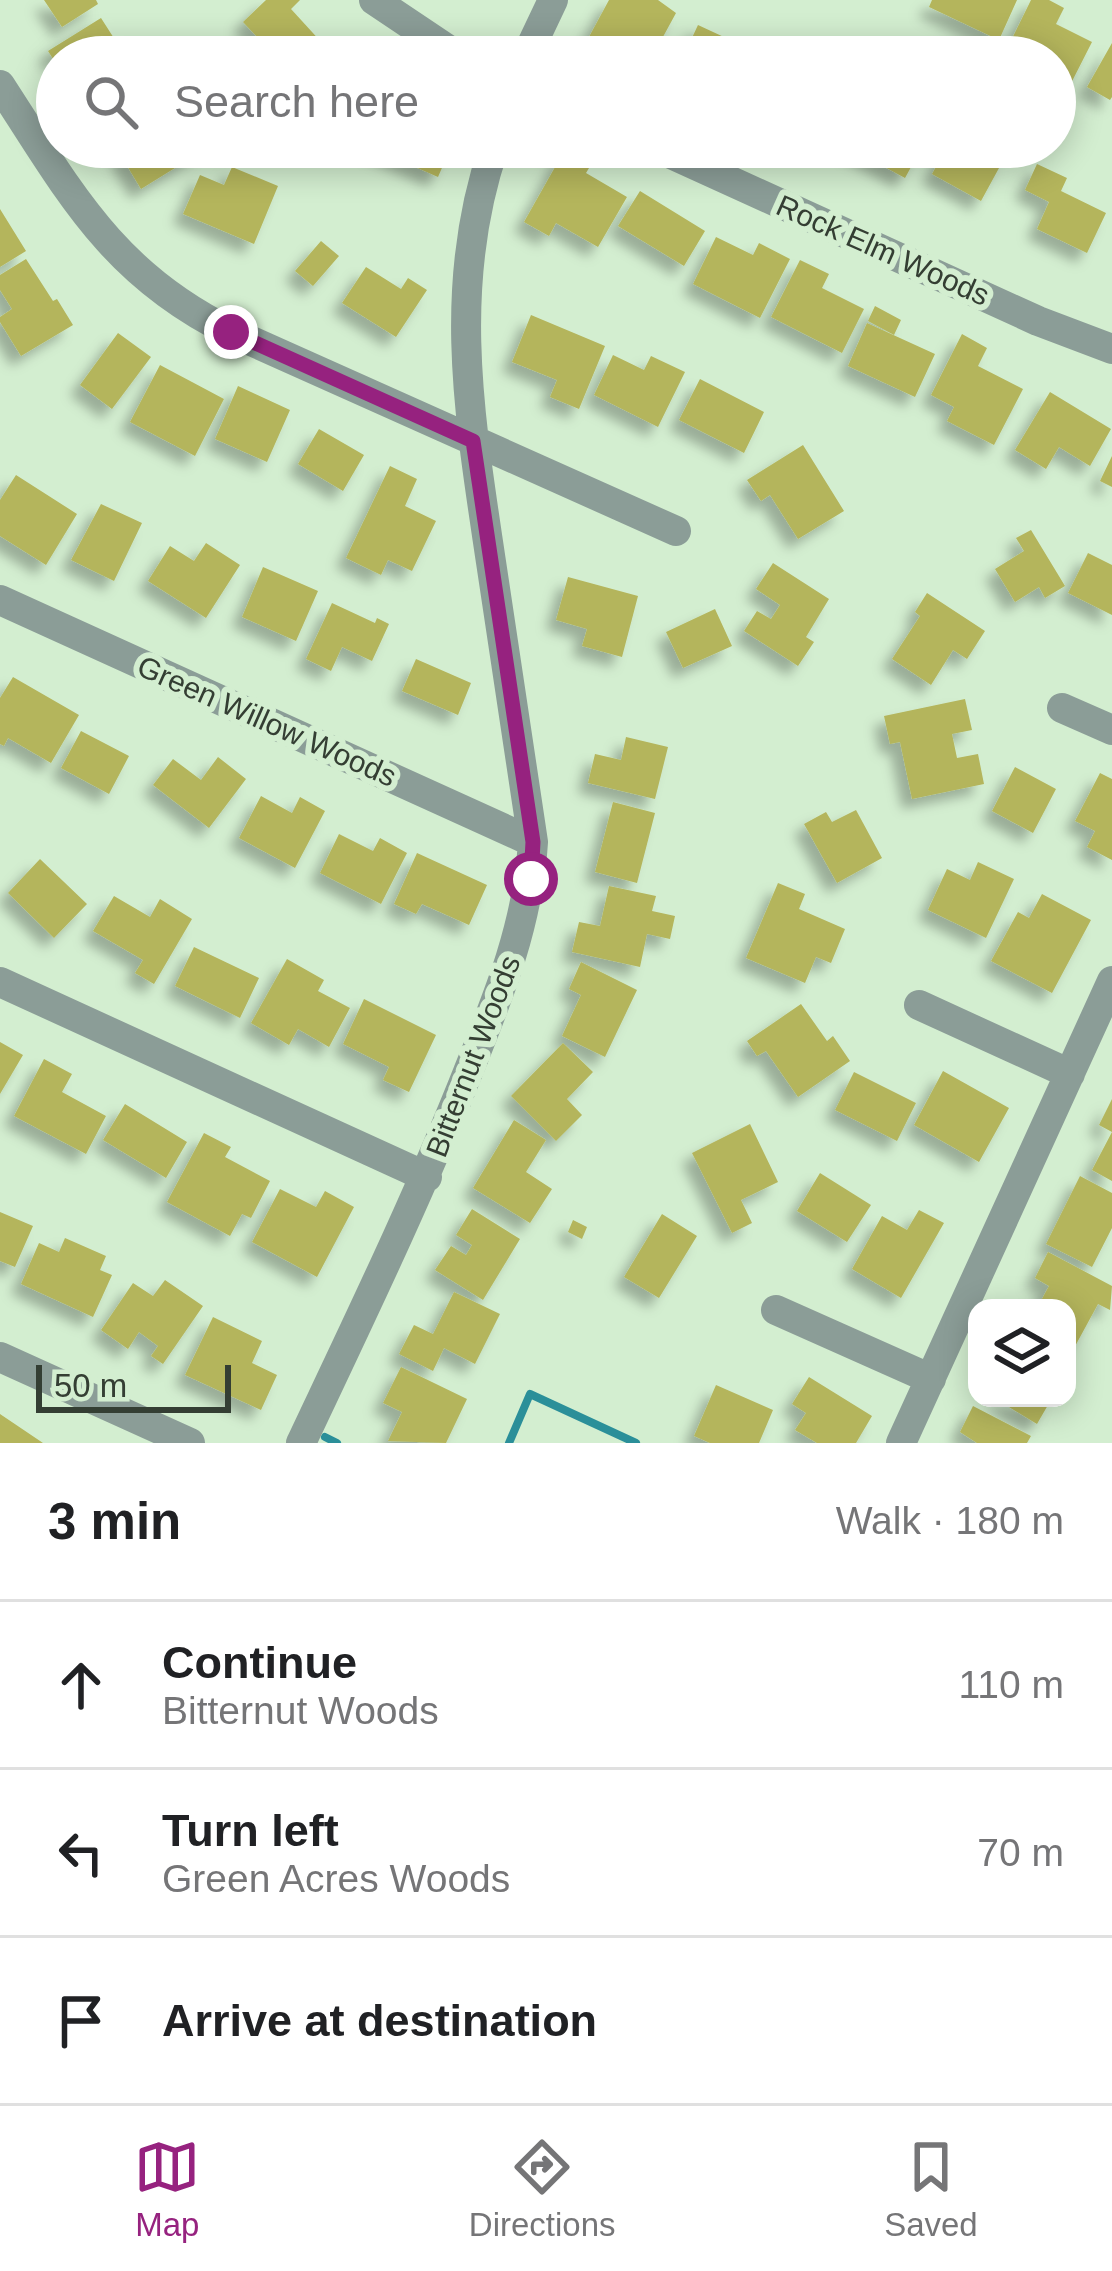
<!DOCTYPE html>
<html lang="en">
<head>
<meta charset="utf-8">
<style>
	body { margin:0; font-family:Helvetica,sans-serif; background:#f6f6f6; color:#202124 }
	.controls { position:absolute; right:36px; bottom:36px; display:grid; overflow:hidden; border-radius:24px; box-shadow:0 6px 30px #0003 }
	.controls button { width:108px; height:108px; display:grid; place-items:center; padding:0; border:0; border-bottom:3px solid #e0e0e0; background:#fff; color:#202124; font:60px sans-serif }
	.scale { position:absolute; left:36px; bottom:30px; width:195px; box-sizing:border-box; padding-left:12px; border:6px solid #343e33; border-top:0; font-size:33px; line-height:42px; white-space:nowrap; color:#343e33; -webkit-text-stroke:9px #d3eed0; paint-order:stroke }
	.stop { position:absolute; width:36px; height:36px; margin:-27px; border:9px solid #96227f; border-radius:50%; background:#fff }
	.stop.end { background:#96227f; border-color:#fff; box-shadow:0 3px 12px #0008 }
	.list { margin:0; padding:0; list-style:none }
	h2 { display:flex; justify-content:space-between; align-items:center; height:156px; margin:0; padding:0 48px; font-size:51px }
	h2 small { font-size:39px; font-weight:400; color:#757577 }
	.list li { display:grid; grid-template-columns:78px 1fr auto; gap:36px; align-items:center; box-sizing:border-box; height:168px; padding:0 48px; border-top:3px solid #e0e0e0 }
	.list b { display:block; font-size:45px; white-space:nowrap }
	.list p { margin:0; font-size:39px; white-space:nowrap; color:#757577 }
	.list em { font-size:39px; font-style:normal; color:#757577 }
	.icon { flex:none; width:66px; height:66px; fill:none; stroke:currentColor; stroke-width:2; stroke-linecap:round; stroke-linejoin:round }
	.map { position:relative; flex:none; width:1112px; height:1443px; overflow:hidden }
	.search { position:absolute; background:#fff; box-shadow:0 6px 30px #0003; left:36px; right:36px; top:36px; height:132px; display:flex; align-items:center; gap:30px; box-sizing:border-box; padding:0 42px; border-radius:66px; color:#757577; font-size:45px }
	.sheet { height:660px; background:#fff }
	nav { display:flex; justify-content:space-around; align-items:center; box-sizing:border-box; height:168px; border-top:3px solid #e0e0e0; background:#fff; font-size:33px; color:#757577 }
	nav a { display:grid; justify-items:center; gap:6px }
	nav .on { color:#96227f }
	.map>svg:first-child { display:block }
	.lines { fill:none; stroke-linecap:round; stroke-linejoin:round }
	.stream { stroke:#2b8f99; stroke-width:8 }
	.building { fill:#b4b55b; filter:url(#shadow) }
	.minor { stroke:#8b9d97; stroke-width:30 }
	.route { stroke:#96227f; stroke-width:15 }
	.labels { text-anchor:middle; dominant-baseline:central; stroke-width:12; stroke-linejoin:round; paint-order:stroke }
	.street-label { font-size:30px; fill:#343e33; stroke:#d3eed0 }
</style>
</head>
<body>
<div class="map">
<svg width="1112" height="1443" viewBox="0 0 1112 1443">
	<defs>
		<filter id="shadow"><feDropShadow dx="-10" dy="10" stdDeviation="6" flood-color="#0004"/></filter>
	</defs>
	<rect width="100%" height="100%" fill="#d3eed0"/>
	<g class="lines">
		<!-- stream -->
		<path class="stream" d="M325,1437L337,1443
			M509,1443L530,1394L636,1443"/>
	</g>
	<!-- building -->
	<path class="building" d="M44,0H96L98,4L62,27Z
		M266,0H300L291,9L323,44L309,57H276L243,22Z
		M609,0H658L676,13L652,57H600L583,48Z
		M932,0H1017L999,40L929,7Z
		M1031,0H1049L1064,8L1056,24L1092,42L1064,97L1055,93V57H1003Z
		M101,18L126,57H57V65L48,51Z
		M698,25L767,57H683Z
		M1112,43V97L1110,100L1087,87Z
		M132,147H201L204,150L141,189L120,154Z
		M370,147H451L438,177Z
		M848,147H922L905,178Z
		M947,147H988L1005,157L981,201L932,174Z
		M563,153L589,168L586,173L627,197L598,247L556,223L549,236L524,222Z
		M1037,164L1067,178L1061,191L1106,213L1087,253L1037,229L1049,202L1025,190Z
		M232,167L278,186L254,244L183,214L200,175L224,185Z
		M640,191L705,231L684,266L618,226Z
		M0,209L26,251L0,267Z
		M716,237L753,255L759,243L790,259L760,318L693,284Z
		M321,241L339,256L313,286L295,271Z
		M26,259L53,301L57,299L73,325L21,356L0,322V317L12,309L0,290V275Z
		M800,260L829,274L822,288L864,309L842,353L771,317Z
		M366,267L401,289L408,278L427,290L396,337L342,303Z
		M875,306L901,320L894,335L868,321Z
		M531,315L605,346L579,409L550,397L557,380L512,362Z
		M867,323L935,354L915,397L848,366Z
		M118,333L151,357L112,409L80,385Z
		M962,334L987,348L978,366L1023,389L994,445L947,421L954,407L931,395Z
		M613,355L644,370L651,356L685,372L658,427L594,395Z
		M160,365L224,399L195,456L130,422Z
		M700,379L764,412L744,453L679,420Z
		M238,386L290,410L267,462L215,439Z
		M1050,392L1111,429L1090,466L1059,447L1046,469L1015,450Z
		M319,429L364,455L343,491L298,464Z
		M803,445L844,511L798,539L770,495L761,501L747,480Z
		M1112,456V487L1100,481Z
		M390,466L417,479L405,506L436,521L412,571L388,560L381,575L346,558Z
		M16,475L77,514L46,565L0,536V500Z
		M101,504L142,523L114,581L71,560Z
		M1031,530L1065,586L1045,598L1039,587L1015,602L995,569L1024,551L1016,538Z
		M206,543L240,565L206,618L148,581L170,546L194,561Z
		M1088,553L1112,565V615L1068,593Z
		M773,563L829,599L806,637L814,642L798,666L744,631L757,611L771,619L780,605L756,589Z
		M263,567L318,591L296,641L242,617Z
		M568,577L638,596L622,657L582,646L587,629L556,620Z
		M927,593L985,631L967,659L953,650L931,685L892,659L920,616L915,612Z
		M332,603L375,623L377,618L389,624L372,661L342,647L331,671L306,659Z
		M715,609L732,646L683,668L666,632Z
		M416,659L471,683L458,715L402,691Z
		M13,677L79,715L51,763L8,738L4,746L0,744V698Z
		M965,699L972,730L952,734L957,758L978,754L984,784L912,799L900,742L890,744L884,716Z
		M81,731L129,756L109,794L61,768Z
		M626,737L668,747L655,799L588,783L595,754L621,760Z
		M218,757L246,779L209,828L153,785L173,759L201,780Z
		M1015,767L1056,789L1033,833L992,811Z
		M1100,773L1112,779V860L1087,847L1095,831L1075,821Z
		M261,796L292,813L300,797L325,811L295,868L239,838Z
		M613,802L655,813L637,883L595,872Z
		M856,810L882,858L837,883L804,824L826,812L832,822Z
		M339,834L373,851L380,838L407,853L381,904L320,873Z
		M417,853L487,885L469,925L422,904L416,914L394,904Z
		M40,859L87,904L54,938L8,893Z
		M978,862L1014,879L986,938L928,910L947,869L970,880Z
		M778,883L805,894L799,909L845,929L831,963L816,957L805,983L746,958Z
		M609,886L656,896L652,911L675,916L670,939L647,934L640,967L572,952L579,922L600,926Z
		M1042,894L1091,920L1052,993L991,961L1018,912L1029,918Z
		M114,896L150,917L160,899L192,919L154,984L135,973L143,960L93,931Z
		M194,947L259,978L240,1018L175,986Z
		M287,959L324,980L318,991L350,1008L329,1047L298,1029L289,1045L251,1023Z
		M581,962L637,990L605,1057L562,1036L581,995L569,989Z
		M364,999L436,1035L409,1092L383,1080L389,1067L343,1044Z
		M801,1004L827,1041L833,1036L850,1061L798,1097L766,1051L757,1056L747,1041Z
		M0,1042L23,1055L0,1094Z
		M563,1043L593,1072L567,1099L582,1115L556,1141L511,1096Z
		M44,1059L72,1074L62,1092L106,1116L86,1154L14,1116Z
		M943,1071L1009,1108L979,1162L914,1125Z
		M854,1072L916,1103L897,1141L835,1110Z
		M1112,1099V1181L1092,1170L1112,1132L1099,1125Z
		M125,1104L187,1142L166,1178L103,1140Z
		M514,1120L546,1140L526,1172L552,1189L530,1223L473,1188Z
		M750,1124L778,1182L741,1200L752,1223L732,1233L692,1153Z
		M204,1133L231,1147L225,1157L270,1181L251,1218L242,1214L230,1236L167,1202Z
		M820,1173L871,1205L847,1242L797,1211Z
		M1080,1176L1112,1193V1228L1092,1267L1046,1244Z
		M280,1189L316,1207L325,1191L354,1207L317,1277L252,1242Z
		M472,1209L520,1239L483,1300L435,1270L451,1246L466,1255L472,1245L456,1235Z
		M919,1210L944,1223L901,1298L852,1269L882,1216L907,1230Z
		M0,1212L33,1226L15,1267L0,1261Z
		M662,1214L697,1236L659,1298L624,1277Z
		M573,1220L587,1227L582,1239L568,1232Z
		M65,1238L106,1256L100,1270L112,1275L93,1317L21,1284L39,1243L59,1252Z
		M1048,1252L1112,1286L1110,1310L1098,1304L1073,1350L1067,1347V1308H1037L1049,1286L1035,1278Z
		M165,1280L203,1306L163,1364L151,1356L158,1346L139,1332L128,1349L101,1330L133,1283L153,1296Z
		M454,1292L500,1314L475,1364L444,1348L433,1371L399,1354L414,1325L433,1334Z
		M213,1317L262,1341L252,1363L277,1375L261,1410L185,1375Z
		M401,1367L467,1399L446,1443L388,1441L402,1412L383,1403Z
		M809,1377L872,1416L856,1443H817L795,1430L806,1413L792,1404Z
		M716,1385L773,1410L759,1443H710L694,1436Z
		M994,1398H1052L1037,1424Z
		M973,1406L1031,1436L1027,1443H977L960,1432Z
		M0,1414L43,1443H0Z"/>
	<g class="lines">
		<!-- minor -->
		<path class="minor" d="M374,0L459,57
			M526,57L553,0
			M0,85C69,191 112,274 231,332L676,531
			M656,147L1038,321L1112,349
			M0,600L533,842
			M1062,708L1112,730
			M0,982L427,1177
			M919,1005L1070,1074
			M776,1310L931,1379
			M0,1357L190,1443
			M301,1443C359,1320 418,1198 468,1072C499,995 528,924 533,842C519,748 505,655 491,562C470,420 446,287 494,147
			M901,1443L1112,981"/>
	</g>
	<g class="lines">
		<!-- route -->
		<path class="route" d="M231,332L473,441L533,842L531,879"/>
	</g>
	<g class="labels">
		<!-- street labels -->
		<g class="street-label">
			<text transform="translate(883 250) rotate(24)">Rock Elm Woods</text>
			<text transform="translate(267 721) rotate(24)">Green Willow Woods</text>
			<text transform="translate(473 1056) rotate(-69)">Bitternut Woods</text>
		</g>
	</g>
</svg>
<div class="controls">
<button><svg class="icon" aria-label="layers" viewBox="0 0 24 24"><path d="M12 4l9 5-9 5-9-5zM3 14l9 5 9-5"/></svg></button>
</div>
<div class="scale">50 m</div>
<div class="stop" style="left:531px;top:879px"></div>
<div class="stop end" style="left:231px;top:332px"></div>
<div class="search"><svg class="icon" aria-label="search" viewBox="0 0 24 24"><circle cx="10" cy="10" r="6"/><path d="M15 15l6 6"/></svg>Search here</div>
</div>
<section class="sheet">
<h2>3 min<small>Walk · 180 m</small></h2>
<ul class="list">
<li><svg class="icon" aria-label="ahead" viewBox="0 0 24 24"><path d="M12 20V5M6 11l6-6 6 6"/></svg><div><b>Continue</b><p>Bitternut Woods</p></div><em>110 m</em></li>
<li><svg class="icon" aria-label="left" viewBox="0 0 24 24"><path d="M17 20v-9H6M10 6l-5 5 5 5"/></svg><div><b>Turn left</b><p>Green Acres Woods</p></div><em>70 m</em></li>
<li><svg class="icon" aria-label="arrive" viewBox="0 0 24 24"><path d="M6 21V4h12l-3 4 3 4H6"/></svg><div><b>Arrive at destination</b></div></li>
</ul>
</section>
<nav>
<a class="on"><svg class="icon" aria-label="map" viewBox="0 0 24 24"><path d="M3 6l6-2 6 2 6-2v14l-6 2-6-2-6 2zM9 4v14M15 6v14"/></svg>Map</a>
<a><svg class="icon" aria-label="directions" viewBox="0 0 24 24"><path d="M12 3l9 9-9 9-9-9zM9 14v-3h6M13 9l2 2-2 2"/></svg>Directions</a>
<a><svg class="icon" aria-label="saved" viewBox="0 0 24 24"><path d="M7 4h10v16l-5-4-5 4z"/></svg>Saved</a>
</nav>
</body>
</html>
